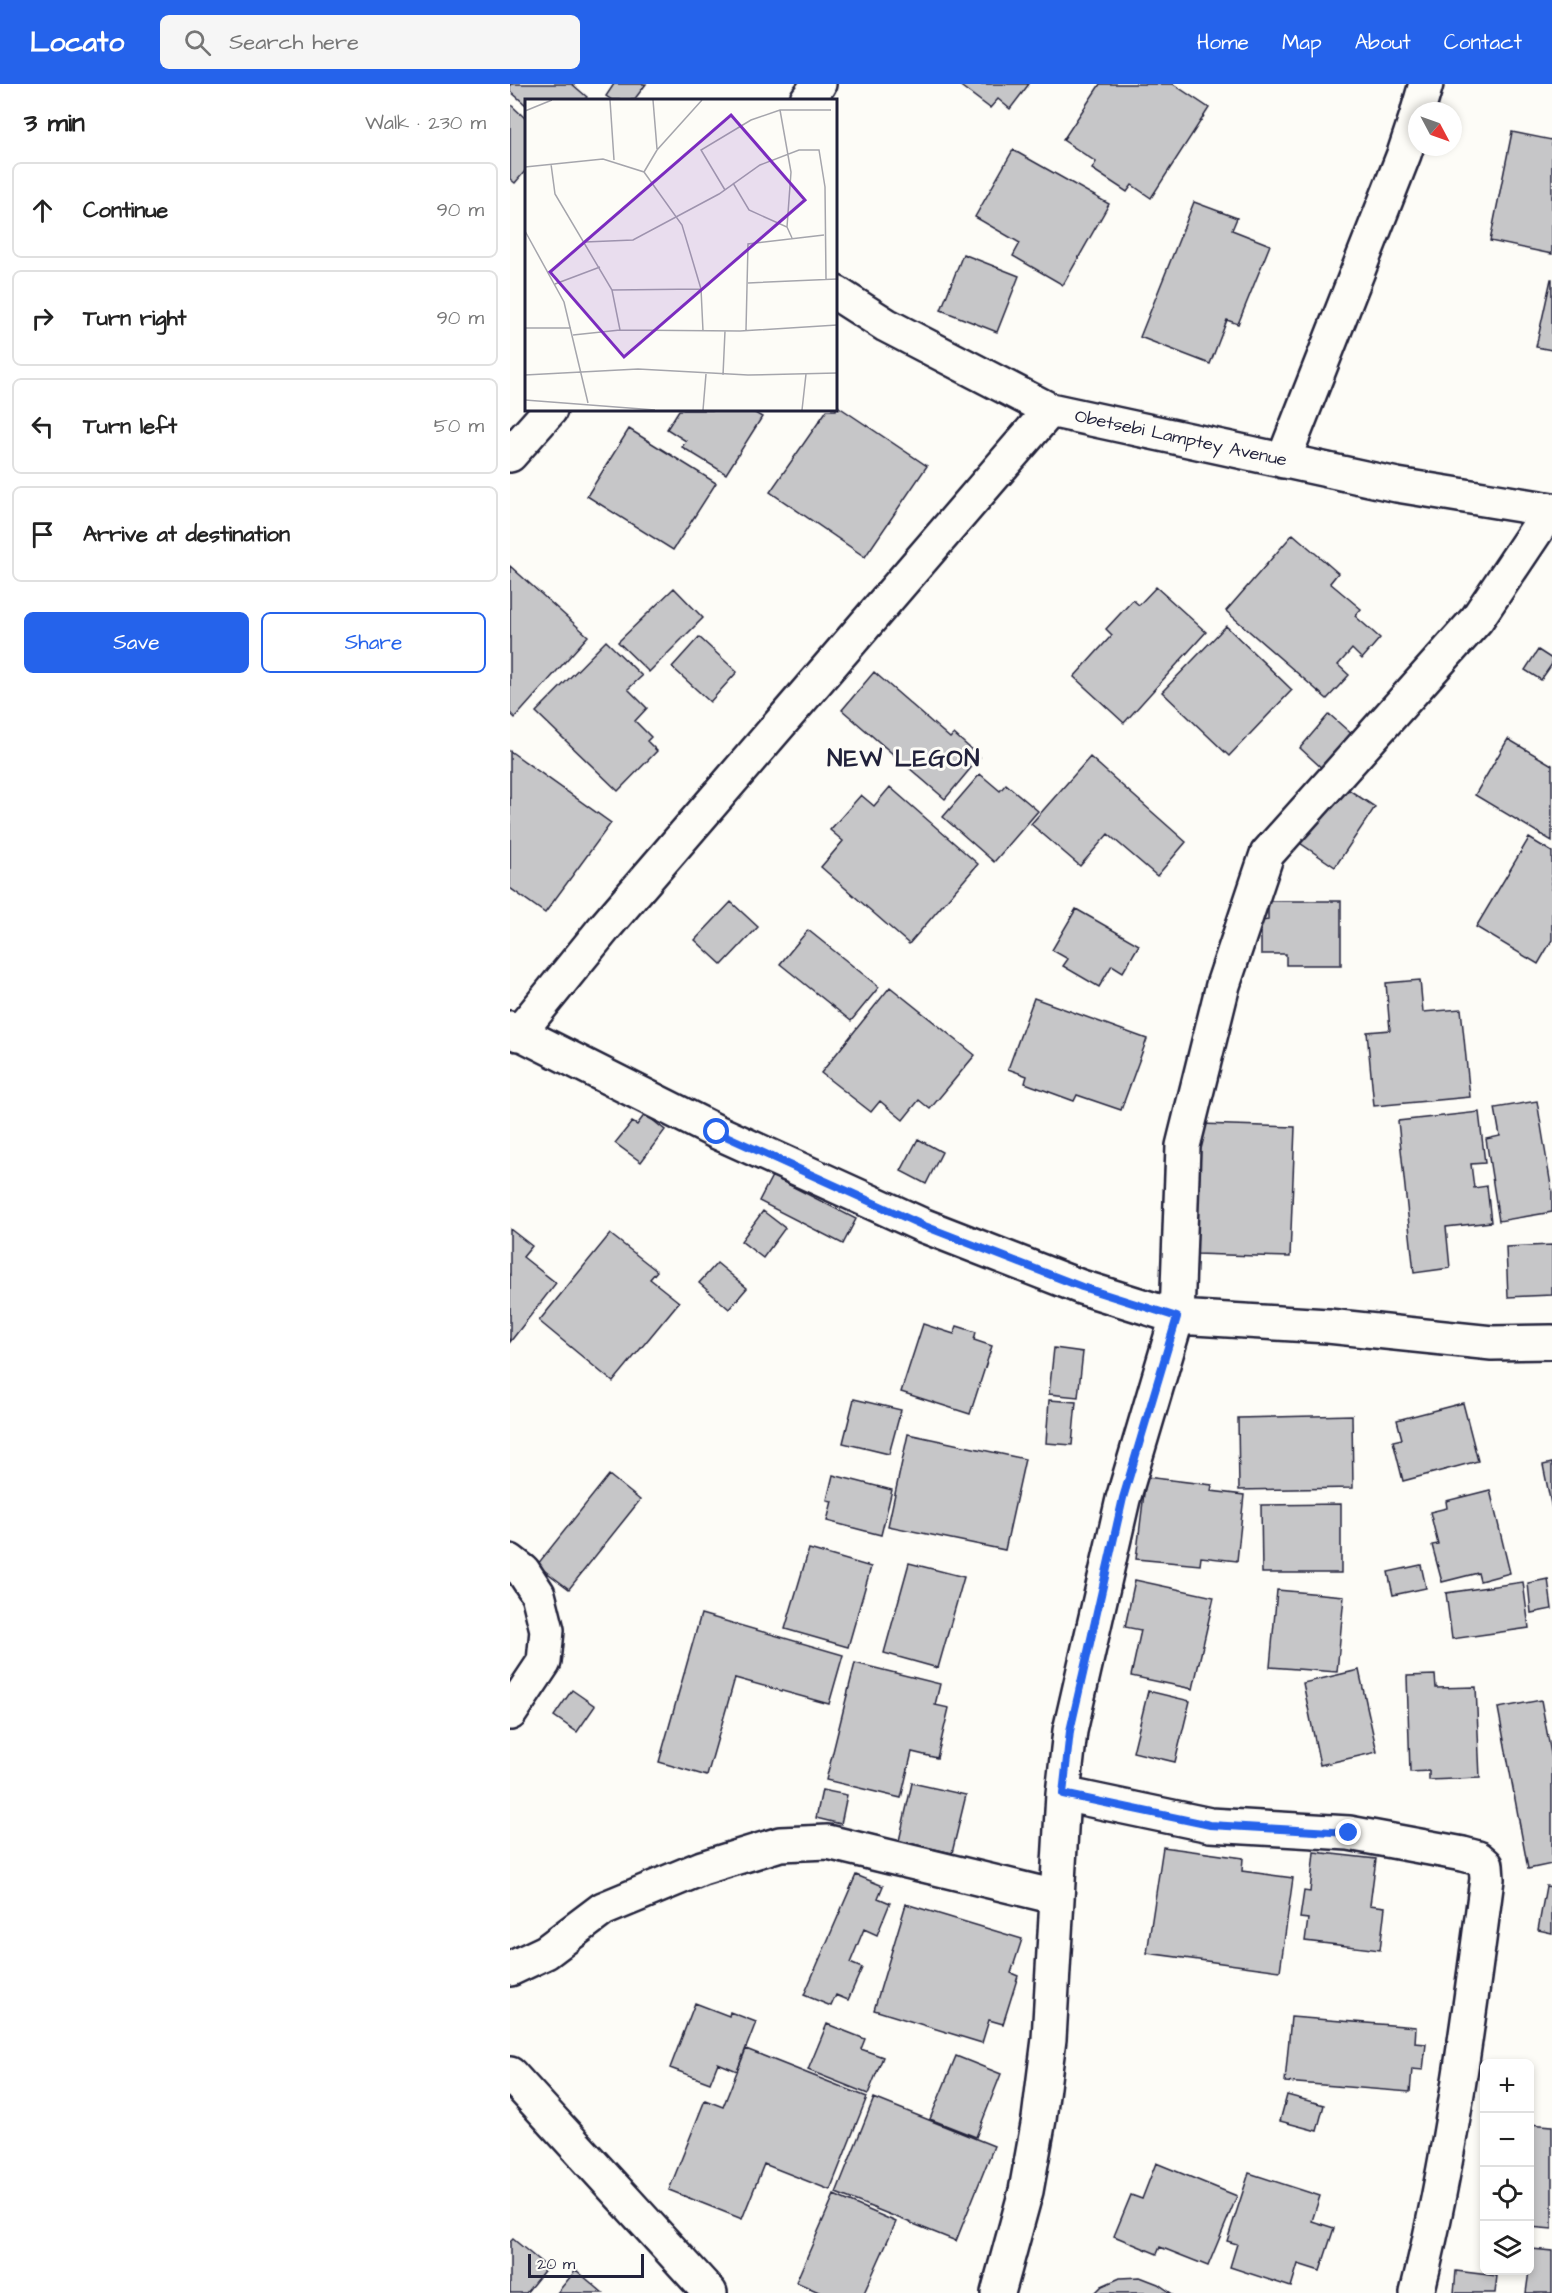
<!DOCTYPE html>
<html lang="en">
<head>
<meta charset="utf-8">
<style>
	body { margin:0; font-family:"Architects Daughter",sans-serif; background:#f6f6f6; color:#222 }
	.controls { position:absolute; right:18px; bottom:18px; display:grid; overflow:hidden; border-radius:9px; box-shadow:0 3px 9px #0003 }
	.controls button { width:54px; height:54px; display:grid; place-items:center; padding:0; border:0; border-bottom:2px solid #e0e0e0; background:#fff; color:#222; font:30px sans-serif }
	.compass { position:absolute; left:898px; top:18px; width:54px; height:54px; border-radius:50%; background:#fff; box-shadow:0 3px 9px #0003; rotate:131deg }
	.scale { position:absolute; left:18px; bottom:15px; width:116px; box-sizing:border-box; padding-left:6px; border:3px solid #22223b; border-top:0; font-size:16px; line-height:21px; white-space:nowrap; color:#22223b; -webkit-text-stroke:4px #fdfcf7; paint-order:stroke }
	.stop { position:absolute; width:18px; height:18px; margin:-14px; border:4px solid #2563eb; border-radius:50%; background:#fff }
	.stop.end { background:#2563eb; border-color:#fff; box-shadow:0 2px 6px #0008 }
	.list { margin:0; padding:0; list-style:none }
	h2 { display:flex; justify-content:space-between; align-items:center; height:78px; margin:0; padding:0 24px; font-size:26px }
	h2 small { font-size:20px; font-weight:400; color:#767676 }
	.list li { display:grid; grid-template-columns:39px 1fr auto; gap:18px; align-items:center; box-sizing:border-box; height:96px; margin:0 12px 12px; padding:0 12px; border:2px solid #e0e0e0; border-radius:9px }
	.list b { display:block; font-size:22px; white-space:nowrap }
	.list em { font-size:20px; font-style:normal; color:#767676 }
	.actions { display:flex; gap:12px; padding:18px 24px }
	.actions a { flex:1; padding:14px 0; border:2px solid #2563eb; border-radius:9px; text-align:center; font-size:21px; color:#2563eb }
	.actions .main { background:#2563eb; color:#fff }
	.icon { flex:none; width:33px; height:33px; fill:none; stroke:currentColor; stroke-width:2; stroke-linecap:round; stroke-linejoin:round }
	.map { position:relative; flex:none; width:1042px; height:2209px; overflow:hidden }
	header { display:flex; align-items:center; gap:36px; box-sizing:border-box; height:84px; padding:0 30px; background:#2563eb; color:#fff }
	header strong { font-size:28px }
	nav { display:flex; gap:33px; margin-inline-start:auto; font-size:21px }
	.search { width:420px; height:54px; background:#f6f6f6; display:flex; align-items:center; gap:15px; box-sizing:border-box; padding:0 21px; border-radius:9px; color:#767676; font-size:22px }
	main { display:flex }
	aside { flex:1; background:#fff }
	.map>svg:first-child { display:block }
	.building { fill:#c6c6c8; stroke:#22223b; stroke-width:1.5 }
	.lines { fill:none; stroke-linecap:round; stroke-linejoin:round }
	.minor-casing { stroke:#22223b; stroke-width:38 }
	.minor { stroke:#fdfcf7; stroke-width:33 }
	.route { stroke:#2563eb; stroke-width:8 }
	.labels { text-anchor:middle; dominant-baseline:central; stroke-width:6; stroke-linejoin:round; paint-order:stroke }
	.street-label { font-size:18px; fill:#22223b; stroke:#fdfcf7 }
	.district-label { font-size:24px; font-weight:bold; letter-spacing:1.5px; fill:#22223b; stroke:#fdfcf7 }
	.inset-road { fill:none; stroke:#a5a5ac; stroke-width:1.5 }
	.view { fill:#7b2cbf; fill-opacity:0.15; stroke:#7b2cbf; stroke-width:3 }
	.inset-edge { fill:none; stroke:#22223b; stroke-width:3 }
</style>
</head>
<body>
<header>
<strong>Locato</strong>
<div class="search"><svg class="icon" aria-label="search" viewBox="0 0 24 24"><circle cx="10" cy="10" r="6"/><path d="M15 15l6 6"/></svg>Search here</div>
<nav><a>Home</a><a>Map</a><a>About</a><a>Contact</a></nav>
</header>
<main>
<aside>
<h2>3 min<small>Walk · 230 m</small></h2>
<ul class="list">
<li><svg class="icon" aria-label="ahead" viewBox="0 0 24 24"><path d="M12 20V5M6 11l6-6 6 6"/></svg><div><b>Continue</b></div><em>90 m</em></li>
<li><svg class="icon" aria-label="right" viewBox="0 0 24 24"><path d="M7 20v-9h11M14 6l5 5-5 5"/></svg><div><b>Turn right</b></div><em>90 m</em></li>
<li><svg class="icon" aria-label="left" viewBox="0 0 24 24"><path d="M17 20v-9H6M10 6l-5 5 5 5"/></svg><div><b>Turn left</b></div><em>50 m</em></li>
<li><svg class="icon" aria-label="arrive" viewBox="0 0 24 24"><path d="M6 21V4h12l-3 4 3 4H6"/></svg><div><b>Arrive at destination</b></div></li>
</ul>
<div class="actions"><a class="main">Save</a><a>Share</a></div>
</aside>
<div class="map">
<svg width="1042" height="2209" viewBox="0 0 1042 2209">
	<rect width="100%" height="100%" fill="#fdfcf7"/>
	<filter id="ink" filterUnits="userSpaceOnUse"><feTurbulence type="fractalNoise" baseFrequency=".0167" numOctaves="2"/><feDisplacementMap in="SourceGraphic" scale="12" xChannelSelector="R" yChannelSelector="G"/><feConvolveMatrix kernelMatrix="1 2 1 2 8 2 1 2 1" color-interpolation-filters="sRGB"/></filter>
	<g filter="url(#ink)">
		<!-- building -->
		<path class="building" d="M0,0H62L77,13L74,16H16V21L0,7Z
			M104,0H136L124,16H102L96,12Z
			M448,0H519L500,25L488,15L480,24Z
			M590,0H663L699,24L641,114L622,101L617,108L582,85L586,78L553,56Z
			M0,20L16,35V86L5,99L0,95Z
			M1002,48L1042,56V170L980,157Z
			M503,66L599,120L553,201L503,172L510,159L465,133Z
			M684,118L727,134L722,146L760,161L728,240L717,236L700,280L630,253Z
			M453,170L509,192L487,248L431,226Z
			M1041,195H1042V266L1026,263Z
			M326,321L417,382L355,473L260,408L317,326H326Z
			M169,326H240L252,333L216,390L172,363L176,357L157,345Z
			M119,345L206,399L163,466L77,412Z
			M783,450L828,489L820,499L851,525L845,532L870,554L852,575L842,565L828,581L839,591L817,615L716,527Z
			M0,482L78,552L5,634L0,629Z
			M646,503L696,548L614,639L564,593L602,551L596,545L623,516L629,521Z
			M164,504L193,534L139,588L108,558Z
			M716,542L782,606L719,672L652,608Z
			M189,553L227,588L200,618L162,583Z
			M96,557L132,592L118,605L137,624L125,637L141,653L137,657L147,667L108,707L26,628Z
			M1028,566L1042,575V580L1031,596L1015,586Z
			M364,588L440,654L444,650L470,673L435,715L332,626Z
			M819,630L845,653L815,687L790,664Z
			M998,655L1042,681V757L965,711Z
			M0,667L101,739L35,829L0,804Z
			M580,673L676,758L647,792L598,750L570,782L521,740Z
			M470,690L490,707L496,700L528,727L484,778L433,733Z
			M827,698L865,723L825,783L787,757Z
			M380,703L468,780L399,860L311,783L333,757L320,746L351,711L364,722Z
			M1019,754L1042,768V856L1028,880L966,843Z
			M758,817H831V881H776V870H751V837L758,836Z
			M221,818L248,843L212,881L185,856Z
			M566,825L629,861L613,888L602,881L589,903L553,882L558,875L542,866Z
			M298,846L369,903L341,937L270,880Z
			M910,896L913,928L951,925L960,1013L864,1022L857,948L880,946L876,899Z
			M380,903L465,971L420,1025L409,1016L393,1036L370,1017L361,1028L311,989Z
			M524,914L637,955L611,1026L567,1011L564,1017L515,999L517,992L498,985Z
			M1027,1017L1042,1108V1128L989,1137L976,1055L990,1052L985,1024Z
			M969,1028L975,1079L961,1080L964,1104L977,1102L981,1138L936,1143L940,1184L904,1189L888,1037Z
			M135,1030L155,1046L131,1078L105,1059L122,1038L127,1041Z
			M690,1040L785,1043L780,1173L686,1170Z
			M408,1055L432,1068L416,1100L391,1087Z
			M262,1092L346,1135L333,1160L249,1117Z
			M253,1127L275,1144L253,1174L231,1157Z
			M0,1145L22,1162L13,1173L46,1199L0,1258Z
			M100,1150L147,1187L140,1195L169,1218L103,1298L29,1237Z
			M1042,1161V1211L998,1213L996,1163Z
			M207,1179L237,1204L219,1225L189,1199Z
			M413,1240L444,1250L447,1242L466,1248L464,1256L482,1262L460,1330L391,1308Z
			M544,1264L573,1268L568,1313L539,1310Z
			M344,1315L391,1326L379,1370L333,1359Z
			M539,1316L566,1318L562,1361L536,1359Z
			M953,1319L968,1377L893,1397L883,1357L892,1355L887,1336Z
			M842,1331L843,1404L729,1406L728,1334Z
			M398,1350L515,1375L495,1466L378,1442Z
			M1042,1379V1425L1033,1381Z
			M99,1391L130,1416L59,1505L27,1481Z
			M323,1391L382,1406L371,1451L317,1437L322,1417L317,1416Z
			M636,1393L702,1401L701,1407L734,1411L727,1477L691,1473L690,1481L626,1475Z
			M980,1406L1000,1489L970,1497L968,1489L932,1498L922,1461L928,1460L920,1428L937,1424L936,1417Z
			M831,1420V1489H752L751,1421Z
			M299,1465L361,1483L338,1563L275,1545Z
			M399,1479L454,1493L428,1584L374,1569Z
			M911,1481L916,1504L883,1511L878,1488Z
			M1038,1495L1042,1525L1021,1529L1018,1499Z
			M625,1496L704,1513L683,1605L621,1592L631,1546L615,1543Z
			M1013,1498L1019,1544L942,1555L936,1509Z
			M767,1506L834,1512L827,1588L760,1583Z
			M191,1530L333,1571L319,1620L225,1594L197,1692L149,1678Z
			M345,1579L430,1600L425,1621L439,1624L427,1674L402,1668L391,1714L316,1696Z
			M849,1586L867,1668L810,1681L793,1599Z
			M925,1591L926,1604L966,1603L970,1694L919,1696V1687L900,1688L897,1592Z
			M62,1606L85,1622L67,1648L44,1632Z
			M638,1607L680,1617L665,1678L623,1668Z
			M1031,1616L1042,1675V1780L1018,1785L988,1624Z
			M402,1699L456,1711L442,1769L389,1757Z
			M312,1706L337,1711L331,1740L306,1734Z
			M653,1763L733,1774L732,1787L783,1794L770,1887L637,1869Z
			M804,1768L866,1775L860,1821L875,1823L870,1866L795,1857L798,1835L790,1834L794,1807L800,1808Z
			M346,1791L373,1802L368,1814L380,1819L367,1851L354,1845L340,1879L352,1884L338,1916L326,1911L321,1922L294,1911Z
			M1036,1802L1042,1803V1849L1028,1846Z
			M396,1820L512,1855L501,1889L508,1892L493,1940L479,1936L472,1959L364,1926Z
			M185,1919L219,1932L220,1928L246,1938L227,1987L208,1979L200,1999L160,1984Z
			M781,1933L906,1943L905,1959L916,1960L913,1986L902,1985L900,2008L775,1998Z
			M317,1940L355,1955L351,1965L373,1973L358,2010L298,1986Z
			M236,1965L357,2013L320,2106L254,2080L232,2135L159,2106L195,2016L213,2023Z
			M446,1972L491,1990L466,2053L420,2035Z
			M777,2011L814,2021L807,2047L770,2037Z
			M364,2014L484,2062L446,2157L326,2109Z
			M1020,2040L1042,2042V2145L1020,2143Z
			M646,2079L727,2112L698,2182L650,2163L647,2170L604,2152L621,2111L632,2115Z
			M739,2089L810,2112L802,2137L824,2144L810,2187L788,2180L781,2203L720,2183L727,2160L717,2157Z
			M324,2111L386,2138L354,2209H311L286,2198Z
			M3,2155L37,2183L16,2209H0V2158Z
			M1022,2165L1042,2167V2209H1016Z
			M66,2186L93,2209H47Z
			M946,2187L987,2192L985,2209H944Z
			M630,2193L648,2200L661,2209H585L592,2202L610,2194Z"/>
		<g class="lines">
			<defs>
				<path id="minor" d="M297,16L309,0
					M908,27L916,0
					M326,209L376,241L540,326L887,401L1042,426
					M0,371L40,326
					M773,377L894,70L907,31
					M0,944L207,1048L412,1141L571,1203L667,1233L818,1242L982,1259L1042,1258
					M8,950L95,843L540,326
					M0,1477L13,1487L28,1510L37,1546L34,1578L0,1629
					M553,1710L700,1741L839,1749L953,1770L968,1774L976,1781L977,1795C959,1934 941,2073 907,2209
					M0,1885L36,1868L93,1825L192,1784L270,1760L318,1758L546,1813
					M0,1990L200,2209
					M488,2209L516,2107L529,2035L539,1955L553,1710L560,1647L613,1415L667,1233L673,1062L713,901L757,770L967,535L1040,426"/>
			</defs>
			<!-- minor casing -->
			<use href="#minor" class="minor-casing"/>
			<!-- minor -->
			<use href="#minor" class="minor"/>
		</g>
	</g>
	<g class="lines" filter="url(#ink)">
		<!-- route -->
		<path class="route" d="M207,1048L412,1141L572,1203L667,1233L613,1414L560,1647L553,1710L700,1741L839,1749"/>
	</g>
	<g class="labels">
		<!-- street labels -->
		<g class="street-label">
			<text transform="translate(671 354) rotate(12)">Obetsebi Lamptey Avenue</text>
		</g>
		<!-- district labels -->
		<g class="district-label">
			<text x="394" y="675">NEW LEGON</text>
		</g>
	</g>
	<!-- overview -->
	<g transform="translate(15 15)">
		<rect width="312" height="312" fill="#fdfcf7"/>
		<path class="inset-road" d="M85,1L89,61M128,1L132,50M255,11L266,73L262,128M0,12L27,1M26,65L30,95L87,191L95,231M0,68L78,60L119,73L157,126L176,190L178,232M119,73L132,51L177,1M208,84L224,111L262,128L267,139M200,91L176,51L226,21L255,11H306M0,132L39,203L63,304M60,143L108,141L194,95L235,66L274,51H294L300,88L301,180M223,184L312,180M30,185L75,168M87,191L176,190M0,229H46M221,231L223,145L299,136M48,236L95,231L215,232L312,226M0,276L113,270L223,276L312,274M198,276L200,232M0,301L130,311M178,311L181,275M277,311L281,275"/>
		<path class="view" d="M206,16L280,101L99,258L25,173Z"/>
		<rect width="312" height="312" class="inset-edge"/>
	</g>
</svg>
<div class="controls">
<button>+</button>
<button>−</button>
<button><svg class="icon" aria-label="locate" viewBox="0 0 24 24"><circle cx="12" cy="12" r="6"/><path d="M12 2v4M12 18v4M2 12h4M18 12h4"/></svg></button>
<button><svg class="icon" aria-label="layers" viewBox="0 0 24 24"><path d="M12 4l9 5-9 5-9-5zM3 14l9 5 9-5"/></svg></button>
</div>
<svg class="compass" viewBox="-18 -18 36 36"><path d="M0-13l5 13h-10z" fill="#e53935"/><path d="M0 13l5-13h-10z" fill="#767676"/></svg>
<div class="scale">20 m</div>
<div class="stop" style="left:207px;top:1048px"></div>
<div class="stop end" style="left:839px;top:1749px"></div>
</div>
</main>
</body>
</html>
